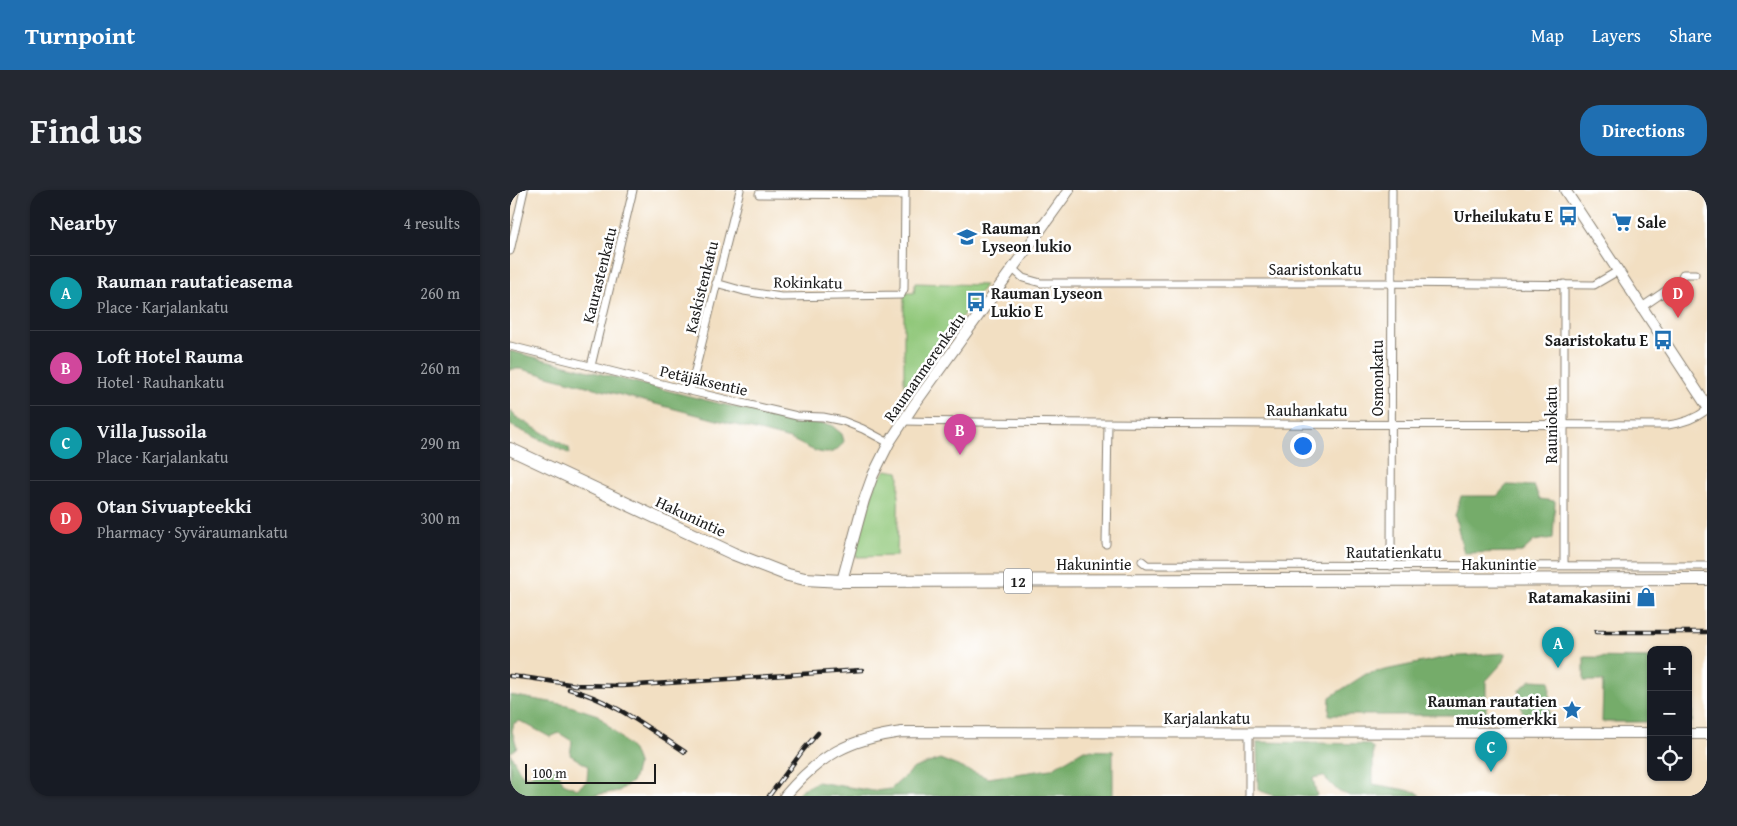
<!DOCTYPE html>
<html lang="en">
<head>
<meta charset="utf-8">
<style>
	body { margin:0; font-family:"Gentium Book Plus",serif; background:#242831; color:#f1f3f6 }
	.controls { position:absolute; right:15px; bottom:15px; display:grid; overflow:hidden; border-radius:10px; box-shadow:0 1px 4px #0004 }
	.controls button { width:45px; height:45px; display:grid; place-items:center; padding:0; border:0; border-bottom:1px solid #363941; background:#171b24; color:#f1f3f6; font:25px sans-serif }
	.scale { position:absolute; left:15px; bottom:12px; width:131px; box-sizing:border-box; padding-left:5px; border:2px solid #1c1c1c; border-top:0; font-size:14px; line-height:18px; white-space:nowrap; color:#1c1c1c; -webkit-text-stroke:4px #fff; paint-order:stroke }
	.you { position:absolute; left:792px; top:255px; width:18px; height:18px; margin:-12px; border:4px solid #fff; border-radius:50%; background:#1a73e8; box-shadow:0 0 0 8px #1a73e833 }
	.badge { display:grid; place-items:center; width:32px; height:32px; border-radius:50%; background:#1f6fb2; color:#fff; font-size:16px; font-weight:700 }
	.pin { position:absolute; translate:-50% -41px; filter:drop-shadow(0 1px 2px #0008) }
	.pin::after { content:''; position:absolute; top:26px; width:18px; height:15px; background:inherit; clip-path:polygon(0 0,100% 0,50% 100%) }
	.list { margin:0; padding:0; list-style:none }
	h2 { display:flex; justify-content:space-between; align-items:center; height:65px; margin:0; padding:0 20px; font-size:21px }
	h2 small { font-size:16px; font-weight:400; color:#9ea1a6 }
	.list li { display:grid; grid-template-columns:32px 1fr auto; gap:15px; align-items:center; box-sizing:border-box; height:75px; padding:0 20px; border-top:1px solid #363941 }
	.list b { display:block; font-size:19px; white-space:nowrap }
	.list p { margin:0; font-size:16px; white-space:nowrap; color:#9ea1a6 }
	.list em { font-size:16px; font-style:normal; color:#9ea1a6 }
	.icon { flex:none; width:28px; height:28px; fill:none; stroke:currentColor; stroke-width:2; stroke-linecap:round; stroke-linejoin:round }
	.map { position:relative; flex:none; width:1197px; height:606px; overflow:hidden; border-radius:20px }
	header { display:flex; align-items:center; gap:30px; box-sizing:border-box; height:70px; padding:0 25px; background:#1f6fb2; color:#fff }
	header strong { font-size:24px }
	nav { display:flex; gap:28px; margin-inline-start:auto; font-size:18px }
	.intro { display:flex; align-items:center; justify-content:space-between; box-sizing:border-box; height:120px; padding:0 30px }
	h1 { margin:0; font-size:35px }
	.button { padding:12px 22px; border-radius:20px; background:#1f6fb2; color:#fff; font-size:18px; font-weight:700 }
	main { display:flex; gap:30px; padding:0 30px }
	aside { flex:1; background:#171b24; border-radius:20px; box-shadow:0 1px 4px #0004 }
	.map>svg:first-child { display:block }
	.green { fill:#91c87a; stroke:#56724b }
	.forest { fill:#74ac6a; stroke:#486443 }
	.lines { fill:none; stroke-linecap:round; stroke-linejoin:round }
	.street-casing { stroke:#877e6f; stroke-width:9 }
	.secondary-casing { stroke:#877e6f; stroke-width:12 }
	.highway-casing { stroke:#877e6f; stroke-width:14 }
	.street { stroke:#fff; stroke-width:7 }
	.secondary { stroke:#fff; stroke-width:10 }
	.highway { stroke:#fff; stroke-width:12 }
	.rail-casing { stroke:#1c1c1c; stroke-width:4.5 }
	.rail { stroke:#fff; stroke-width:2.5; stroke-dasharray:8; stroke-linecap:butt }
	.labels { text-anchor:middle; dominant-baseline:central; stroke-width:5; stroke-linejoin:round; paint-order:stroke }
	.shield { fill:#fff; stroke:#606060; stroke-width:1 }
	.shield-label { font-size:15px; font-weight:bold; fill:#1c1c1c }
	.poi-label { font-size:16px; font-weight:bold; fill:#1c1c1c; stroke:#fff; text-anchor:end }
	.street-label { font-size:16px; fill:#1c1c1c; stroke:#fff }
</style>
</head>
<body>
<header>
<strong>Turnpoint</strong>
<nav><a>Map</a><a>Layers</a><a>Share</a></nav>
</header>
<div class="intro"><h1>Find us</h1><a class="button">Directions</a></div>
<main>
<aside>
<h2>Nearby<small>4 results</small></h2>
<ul class="list">
<li><span class="badge" style="background:#0f9aa8">A</span><div><b>Rauman rautatieasema</b><p>Place · Karjalankatu</p></div><em>260 m</em></li>
<li><span class="badge" style="background:#d1479c">B</span><div><b>Loft Hotel Rauma</b><p>Hotel · Rauhankatu</p></div><em>260 m</em></li>
<li><span class="badge" style="background:#0f9aa8">C</span><div><b>Villa Jussoila</b><p>Place · Karjalankatu</p></div><em>290 m</em></li>
<li><span class="badge" style="background:#e0444e">D</span><div><b>Otan Sivuapteekki</b><p>Pharmacy · Syväraumankatu</p></div><em>300 m</em></li>
</ul>
</aside>
<div class="map">
<svg width="1197" height="606" viewBox="0 0 1197 606">
	<rect width="100%" height="100%" fill="#fff"/>
	<filter id="ink" filterUnits="userSpaceOnUse"><feTurbulence type="fractalNoise" baseFrequency=".02" numOctaves="2"/><feDisplacementMap in="SourceGraphic" scale="10" xChannelSelector="R" yChannelSelector="G"/><feConvolveMatrix kernelMatrix="1 2 1 2 8 2 1 2 1" color-interpolation-filters="sRGB"/></filter>
	<filter id="wash" filterUnits="userSpaceOnUse"><feTurbulence type="fractalNoise" baseFrequency=".0096" numOctaves="4" result="noise"/><feDisplacementMap in="SourceGraphic" scale="20" xChannelSelector="R" yChannelSelector="G"/><feGaussianBlur stdDeviation="1.12" result="paint"/><feColorMatrix in="noise" values="0 0 0 0 0 0 0 0 0 0 0 0 0 0 0 0 0 1.4 0 .05"/><feComposite in="paint" operator="in"/></filter>
	<g filter="url(#wash)">
		<rect width="100%" height="100%" fill="#f2dfc2"/>
		<!-- green -->
		<path class="green" d="M405,93L475,95L402,195H394V103H404Z
			M376,280L388,282L389,286L387,366L347,367L344,364L366,291Z"/>
		<!-- forest -->
		<path class="forest" d="M0,161L211,214L284,230L321,235L332,244L334,251C320,275 299,257 280,249L11,179H2L0,181Z
			M0,220L6,227L59,258L60,264L0,235Z
			M997,295L1024,296L1030,309L1045,311L1043,348L1024,351L1012,362L954,363L945,326L951,306H987Z
			M995,463L994,471L976,491V525H819L820,507L856,484L937,467Z
			M1074,467L1141,468V532H1092L1093,491H1074Z
			M1178,479H1183L1182,532H1178Z
			M1021,490L1040,491L1039,531H1014L1009,500Z
			M0,505L57,515L88,525L123,560L128,573L123,591L109,601L78,606H0V563L12,585L20,586L34,576L47,579L53,593L67,599L77,591L78,576L60,565L62,551L49,543L40,547L10,531L4,533L2,541L7,557L0,563Z
			M747,552L858,554L863,558V594L907,602L910,606H840L828,601L813,586L803,588L807,606H765L748,600Z
			M574,560L603,561V606H287L291,600L307,592L364,601L381,599L404,578L430,569L478,588L541,579Z"/>
	</g>
	<g filter="url(#ink)">
		<g class="lines">
			<defs>
				<path id="street" d="M249,4L395,5
					M0,61L14,0
					M503,79L513,88L531,93H881L1084,95L1108,81
					M206,93L234,101L271,107L391,105L394,99L395,0
					M1132,117L1170,91L1173,84H1185
					M0,156L180,201L287,226L313,227L333,231L353,239L379,253
					M81,176L123,0
					M180,201L230,0
					M394,231C649,235 904,234 1158,235C1174,233 1185,229 1197,220
					M596,354L598,234
					M632,371L637,375L1197,376
					M881,376L882,0
					M1054,376V94
					M739,606V543"/>
				<path id="secondary" d="M1055,0L1197,216
					M332,391L354,310L363,285L379,253L404,215L559,0
					M1178,544H1197
					M275,606C310,565 339,549 392,542L1141,543"/>
				<path id="highway" d="M0,259L224,364L278,385L295,389L332,391L1197,389"/>
			</defs>
			<!-- street casing -->
			<use href="#street" class="street-casing"/>
			<!-- secondary casing -->
			<use href="#secondary" class="secondary-casing"/>
			<!-- highway casing -->
			<use href="#highway" class="highway-casing"/>
			<!-- street -->
			<use href="#street" class="street"/>
			<!-- secondary -->
			<use href="#secondary" class="secondary"/>
			<!-- highway -->
			<use href="#highway" class="highway"/>
			<defs>
				<path id="rail" d="M1086,442H1197
					M0,486L18,488
					M12,487L66,495L113,496L352,480
					M59,499C102,510 138,538 175,562
					M259,606L294,559L308,543"/>
			</defs>
			<!-- rail casing -->
			<use href="#rail" class="rail-casing"/>
			<!-- rail -->
			<use href="#rail" class="rail"/>
		</g>
	</g>
	<!-- icons -->
	<defs>
		<symbol id="bus-bare" viewBox="-9 -9 18 18"><path d="M-5-6H5V4H4V6H2V4H-2V6H-4V4H-5ZM-3.5-4V0h7V-4ZM-3.5 1.2v1.5H-2V1.2ZM2 1.2v1.5H3.5V1.2Z" fill="#1f6fb2" stroke="#fff" stroke-width="2.5" paint-order="stroke"/></symbol>
		<symbol id="supermarket-bare" viewBox="-9 -9 18 18"><path d="M-6-5.5h2.5l.6 2H6L4.5 2H-2.5L-4.4-4H-6ZM-1.5 3.2a1.3 1.3 0 1 0 .1 0ZM3 3.2a1.3 1.3 0 1 0 .1 0Z" fill="#1f6fb2" stroke="#fff" stroke-width="2.5" paint-order="stroke"/></symbol>
		<symbol id="school-bare" viewBox="-9 -9 18 18"><path d="M0-5L7-2L0 1L-7-2ZM-4 1L0 2.5L4 1V4Q0 6-4 4Z" fill="#1f6fb2" stroke="#fff" stroke-width="2.5" paint-order="stroke"/></symbol>
		<symbol id="shop-bare" viewBox="-9 -9 18 18"><path d="M-5-2.5h2.3a2.7 3.5 0 0 1 5.4 0H5L5.5 6h-11ZM-1.5-2.5h3a1.5 2.3 0 0 0-3 0Z" fill="#1f6fb2" stroke="#fff" stroke-width="2.5" paint-order="stroke"/></symbol>
		<symbol id="sight-bare" viewBox="-9 -9 18 18"><path d="M0-6L1.8-2.2L6-1.7L2.9 1.2L3.7 5.4L0 3.3L-3.7 5.4L-2.9 1.2L-6-1.7L-1.8-2.2Z" fill="#1f6fb2" stroke="#fff" stroke-width="2.5" paint-order="stroke"/></symbol>
	</defs>
	<g fill-rule="evenodd">
		<use href="#bus-bare" x="1044" y="12" width="28" height="28"/>
		<use href="#supermarket-bare" x="1098" y="18" width="28" height="28"/>
		<use href="#school-bare" x="443" y="33" width="28" height="28"/>
		<use href="#bus-bare" x="452" y="98" width="28" height="28"/>
		<use href="#bus-bare" x="1139" y="136" width="28" height="28"/>
		<use href="#shop-bare" x="1122" y="393" width="28" height="28"/>
		<use href="#sight-bare" x="1048" y="506" width="28" height="28"/>
	</g>
	<g class="labels">
		<!-- shield labels -->
		<rect class="shield" x="494" y="378.5" width="28" height="25" rx="4"/>
		<g class="shield-label">
			<text x="508" y="391">12</text>
		</g>
		<!-- poi labels -->
		<g class="poi-label">
			<text x="1043" y="26">Urheilukatu E</text>
			<text x="1127" y="32" text-anchor="start">Sale</text>
			<text x="472" y="38" text-anchor="start">Rauman<tspan x="472" dy="18">Lyseon lukio</tspan></text>
			<text x="481" y="103" text-anchor="start">Rauman Lyseon<tspan x="481" dy="18">Lukio E</tspan></text>
			<text x="1138" y="150">Saaristokatu E</text>
			<text x="1121" y="407">Ratamakasiini</text>
			<text x="1047" y="511">Rauman rautatien<tspan x="1047" dy="18">muistomerkki</tspan></text>
		</g>
		<!-- street labels -->
		<g class="street-label">
			<text x="805" y="79">Saaristonkatu</text>
			<text transform="translate(89 85) rotate(-76)">Kaurastenkatu</text>
			<text transform="translate(298 92) rotate(1)">Rokinkatu</text>
			<text transform="translate(191 97) rotate(-76)">Kaskistenkatu</text>
			<text transform="translate(414 177) rotate(-55)">Raumanmerenkatu</text>
			<text transform="translate(867 188) rotate(-90)">Osmonkatu</text>
			<text transform="translate(194 190) rotate(13)">Petäjäksentie</text>
			<text x="797" y="220">Rauhankatu</text>
			<text transform="translate(1041 235) rotate(-90)">Rauniokatu</text>
			<text transform="translate(181 326) rotate(25)">Hakunintie</text>
			<text x="884" y="362">Rautatienkatu</text>
			<text x="584" y="374">Hakunintie</text>
			<text x="989" y="374">Hakunintie</text>
			<text x="697" y="528">Karjalankatu</text>
		</g>
	</g>
</svg>
<div class="controls">
<button>+</button>
<button>−</button>
<button><svg class="icon" aria-label="locate" viewBox="0 0 24 24"><circle cx="12" cy="12" r="6"/><path d="M12 2v4M12 18v4M2 12h4M18 12h4"/></svg></button>
</div>
<div class="scale">100 m</div>
<div class="you"></div>
<div class="pin badge" style="left:1048px;top:478px;background:#0f9aa8">A</div>
<div class="pin badge" style="left:450px;top:265px;background:#d1479c">B</div>
<div class="pin badge" style="left:981px;top:582px;background:#0f9aa8">C</div>
<div class="pin badge" style="left:1168px;top:128px;background:#e0444e">D</div>
</div>
</main>
</body>
</html>
